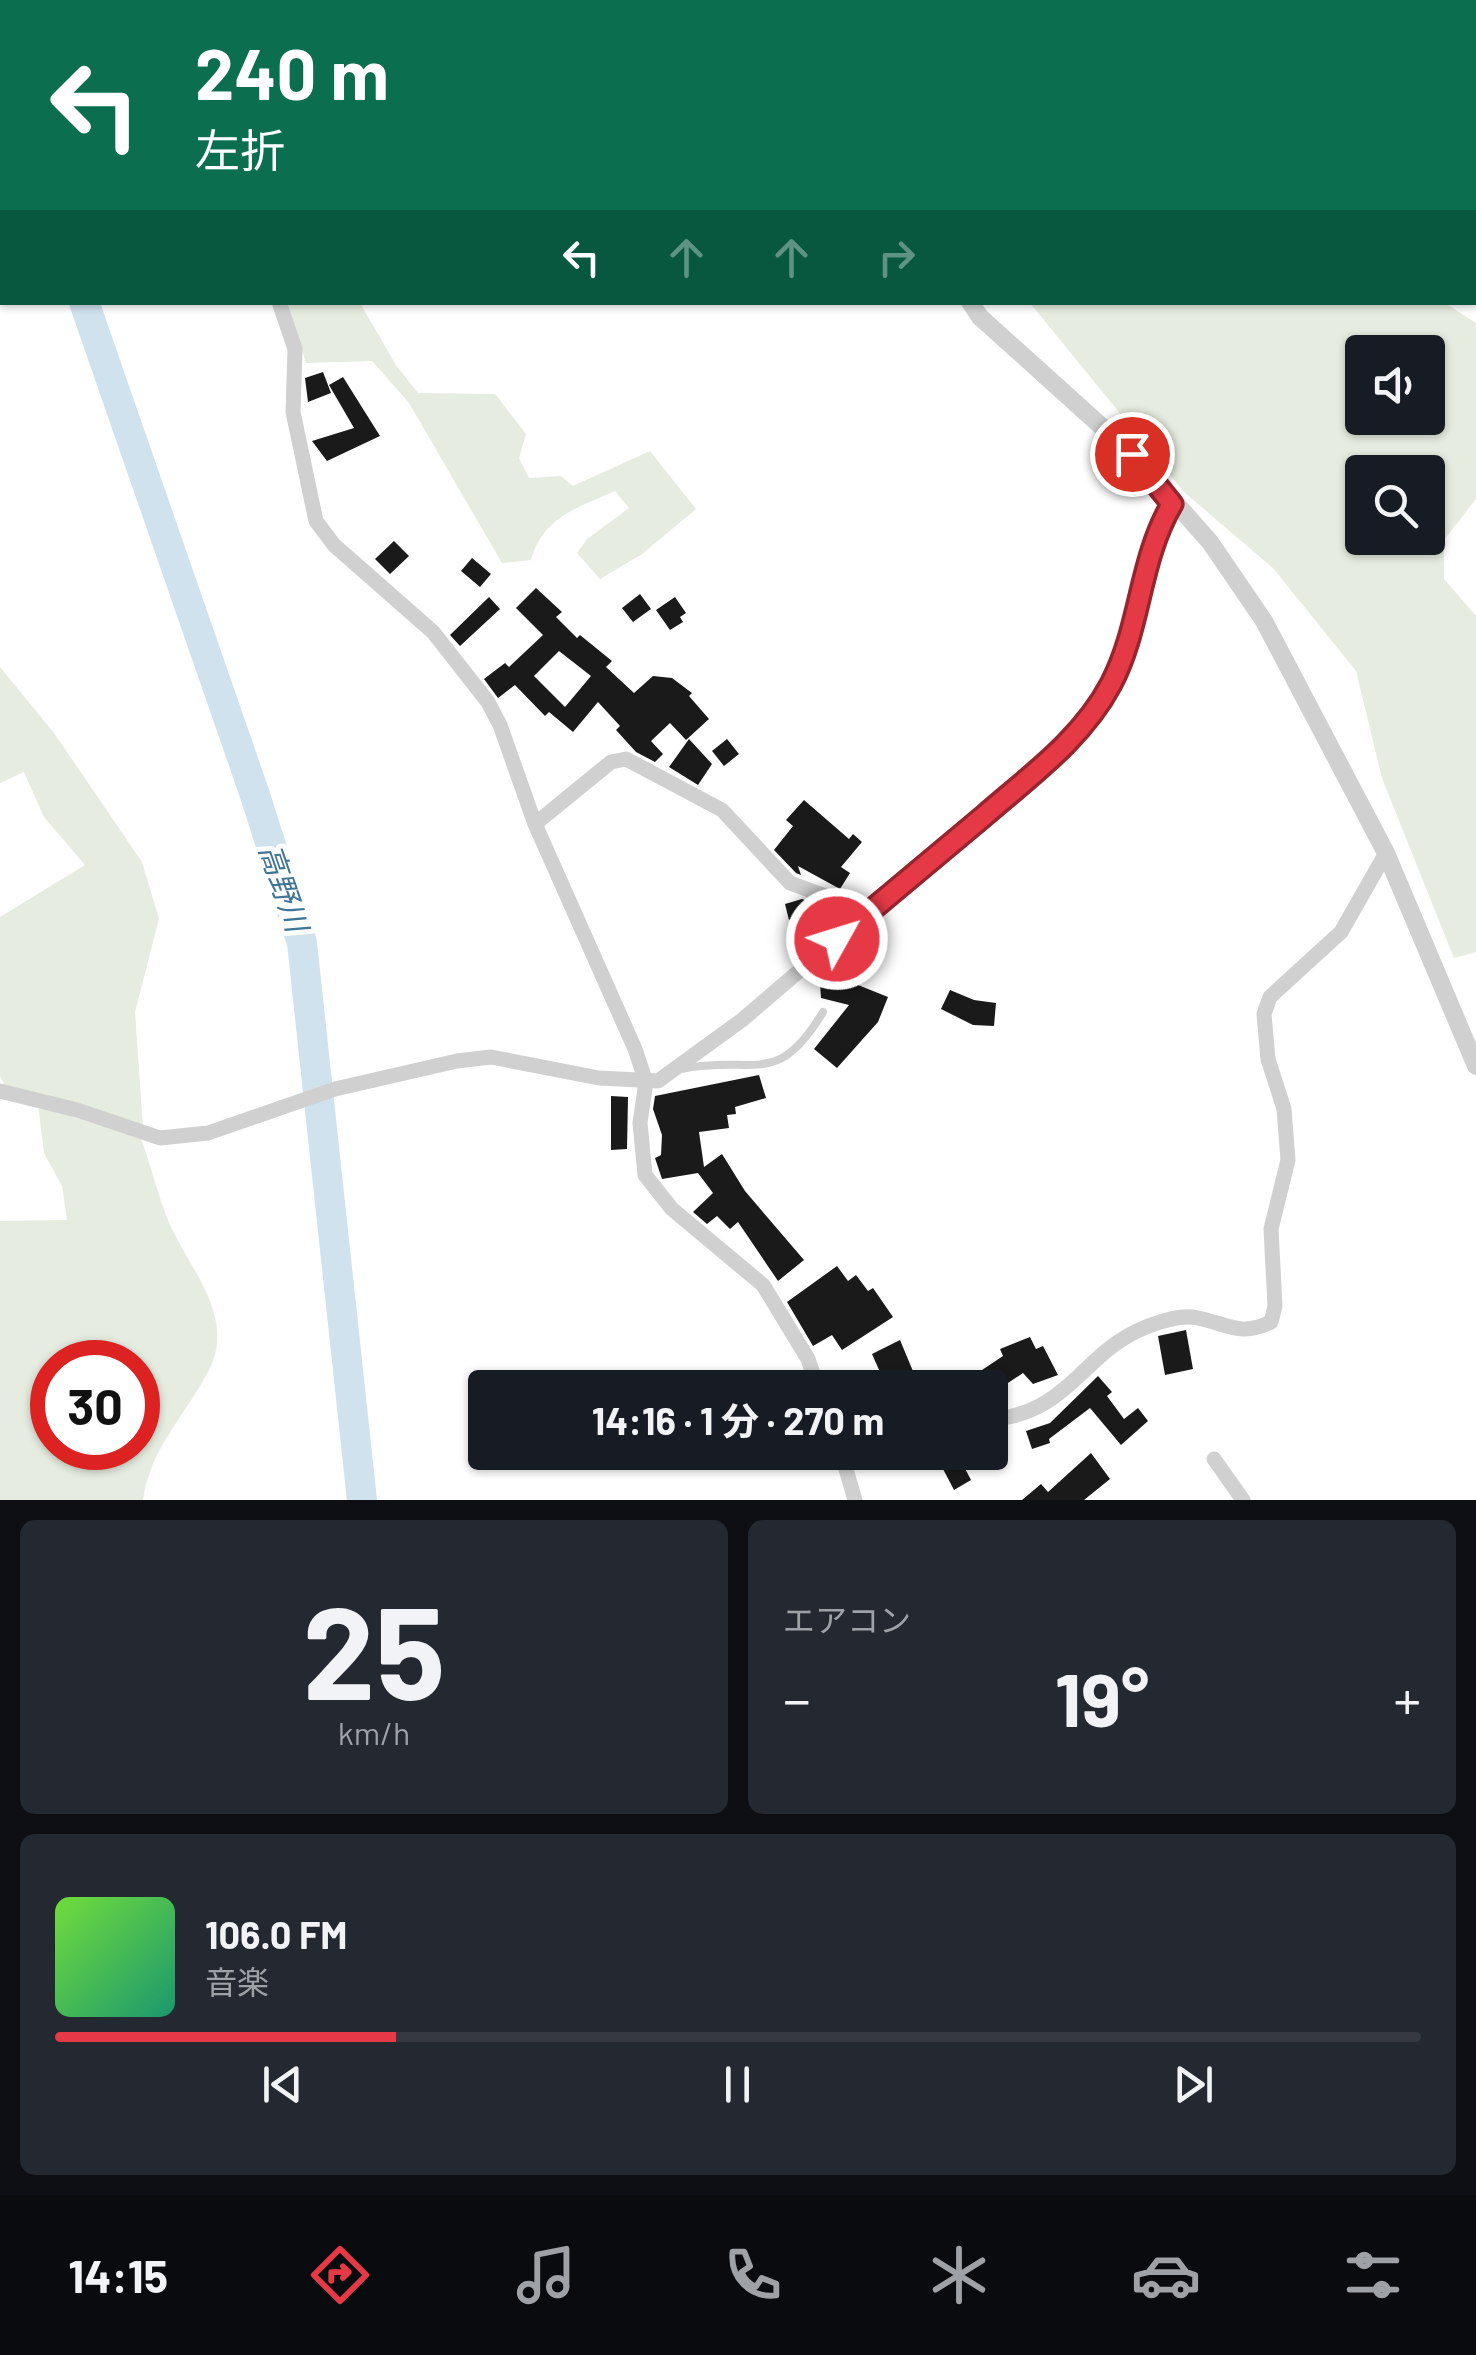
<!DOCTYPE html>
<html lang="ja">
<meta charset="utf-8">
<style>
:root{--surface:#171b24;--page:#242831;--text:#f1f3f6;--muted:#9ea1a6;--line:#363941;--accent:#e63946}
body{margin:0;font-family:Barlow,"Noto Sans JP",sans-serif;background:var(--page);color:var(--text);height:100vh;display:flex;flex-direction:column;font-size:38px;white-space:nowrap}
*{box-sizing:border-box;margin:0}
p{font-size:32px;color:var(--muted)}
.icon{flex:none;width:55px;height:55px;fill:none;stroke:currentColor;stroke-width:2;stroke-linecap:round;stroke-linejoin:round}
.map{position:relative;height:1500px;overflow:hidden}
.panel{display:flex;flex-direction:column;gap:20px;padding:20px;background:#0d0f14;flex:1}
.panel>*{flex:none}
.top-card{position:absolute;left:0px;top:0px;width:1478px;height:305px;box-shadow:0 2px 8px #0004;background:#0b6e4f;color:#fff;overflow:hidden}
.fabs{position:absolute;left:1345px;top:335px;display:grid;gap:20px}
.fabs a{display:grid;place-items:center;width:100px;height:100px;border-radius:10px;background:var(--surface);box-shadow:0 2px 8px #0004;font-size:50px}
.speed{position:absolute;left:30px;top:1340px;display:flex;gap:20px;font-size:50px;font-weight:700;text-align:center}
.speed>*{display:grid;place-content:center;width:130px;height:130px;border-radius:50%;background:var(--surface);box-shadow:0 2px 8px #0004;line-height:1}
.speed .limit{border:15px solid #d22;background:#fff;color:#111}
.pin{position:absolute;display:grid;place-items:center;width:85px;height:85px;color:#fff;margin:-42px;border:5px solid #fff;border-radius:50%;box-shadow:0 2px 10px #0007}
.me{position:absolute;width:110px;margin:-55px;rotate:51deg;stroke-linejoin:round;filter:drop-shadow(0 0 8px #0008)}
.turn{display:flex;align-items:center;gap:35px;height:210px;padding:0 30px;font-size:45px}
.turn .icon{width:130px;height:130px;stroke-width:2.5}
.turn b{display:block;font-size:70px;line-height:85px}
.lanes{display:flex;align-items:center;height:95px;padding:0 30px;background:#0003;justify-content:center;gap:50px;direction:ltr}
.lanes .off{opacity:.35}
.big{font-size:75px;font-weight:700;line-height:1.1}
.panel .widget{flex:1;display:flex;flex-direction:column;justify-content:center;gap:15px;min-width:0;padding:0 35px;border-radius:15px;background:var(--page)}
.panel .dial{align-items:center;gap:0}
.dial b{font-size:130px;line-height:1}
.song{display:flex;align-items:center;gap:30px}
.cover{width:120px;height:120px;border-radius:15px;background:linear-gradient(135deg,hsl(100 70% 55%),hsl(160 70% 35%))}
.played{height:10px;border-radius:5px;background:linear-gradient(90deg,var(--accent) 25%,var(--line) 25%)}
.keys{display:flex;justify-content:space-around;direction:ltr}
.heat{display:flex;justify-content:space-between;align-items:center;font-size:55px;direction:ltr}
.panel .tiles{flex:1;display:grid;gap:20px;grid-template-columns:1fr 1fr}
.widget:last-child{grid-column:span 2}
.trip{position:absolute;left:468px;top:1370px;width:540px;height:100px;border-radius:10px;background:var(--surface);box-shadow:0 2px 8px #0004;font-weight:700;line-height:100px;text-align:center}
.tab-bar{display:flex;height:160px;justify-content:space-around;align-items:center;background:#090b0e;color:var(--muted)}
.tab-bar .icon{width:70px;height:70px}
.tab-bar .on{color:var(--accent)}
.tab-bar b{font-size:45px;color:var(--text)}
.map>svg:first-child{display:block}
</style>
<div class="map">
<svg width="1476" height="1500" viewBox="0 0 1476 1500">
<rect width="100%" height="100%" fill="#fff"/>
<g fill="#e6ecdf" fill-rule="evenodd">
<polygon points="1158,0 1411,0 1414,2 1158,2"/>
<path d="M286,303H360L396,365L418,393L495,394L526,434L519,458L529,478L561,476L573,486L650,451L696,509L642,554L600,579L577,553L587,539L629,508L615,491C577,508 543,517 531,560L502,563L409,403L372,361L306,363Z"/>
<path d="M1445,303L1476,323V499L1444,540V579L1476,616V952L1454,958L1382,778L1356,671L1273,568L1185,493L1030,303ZM1362,352H1428V418H1362ZM1428,472V538H1362V472Z"/>
<polygon points="0,667 54,733 142,862 159,919 135,1012 143,1127 5,1086 0,1076 0,917 85,865 44,817 24,772 0,783"/>
<path d="M38,1105L141,1139C151,1165 157,1193 168,1220C187,1267 237,1315 209,1370C186,1415 150,1448 143,1500H0V1221L67,1220L62,1186L44,1153ZM52,1362H138V1448H52Z"/>
</g>
<g fill="none" stroke-linecap="round" stroke-linejoin="round">
<g stroke="#cfe2ee" stroke-width="30">
<polyline points="0,95 2,97"/>
<polyline points="84,302 255,795 302,943 362,1500"/>
</g>
</g>
<g fill="#1a1a1a" fill-rule="evenodd">
<polygon points="323,372 331,393 308,402 305,378"/>
<polygon points="343,377 380,436 327,461 312,441 354,428 329,385"/>
<polygon points="394,541 409,556 390,574 375,559"/>
<polygon points="472,558 491,574 480,587 461,571"/>
<path d="M536,588L562,612L556,617L577,638L580,635L612,661L606,667L634,693L653,676L672,678L692,693L689,696L709,719L686,740L670,723L651,741L663,754L655,762L636,752L616,730L620,726L598,702L573,732L549,712L545,716L515,685L498,698L484,679L505,663L509,667L543,635L516,608ZM559,651L591,676L565,707L534,676Z"/>
<polygon points="640,594 651,609 633,622 622,608"/>
<polygon points="489,597 500,609 460,646 450,635"/>
<polygon points="675,597 686,613 680,617 683,622 670,630 656,610"/>
<polygon points="689,739 712,764 698,785 669,767"/>
<polygon points="727,739 739,754 724,766 712,751"/>
<polygon points="804,800 849,839 853,834 862,842 841,867 850,873 840,889 798,866 801,875 796,873 774,850 793,826 786,820"/>
<polygon points="802,899 808,901 811,915 789,920 785,904"/>
<polygon points="862,948 866,966 833,975 888,997 878,1022 837,1068 814,1049 849,1005 821,998 819,969 834,956"/>
<polygon points="950,990 974,1000 996,1003 994,1026 973,1025 941,1009"/>
<polygon points="759,1075 766,1098 735,1107 736,1114 727,1115 729,1128 699,1132 704,1167 722,1154 745,1191 804,1260 778,1281 738,1222 730,1229 717,1216 707,1224 693,1212 713,1193 698,1173 662,1179 655,1158 661,1155 662,1135 653,1109 655,1096"/>
<polygon points="611,1096 628,1097 627,1149 611,1150"/>
<polygon points="837,1266 848,1281 856,1275 868,1291 873,1288 893,1317 842,1350 832,1335 813,1346 787,1302"/>
<polygon points="1186,1330 1193,1369 1165,1375 1158,1336"/>
<polygon points="1030,1337 1036,1349 1043,1346 1058,1375 1033,1384 1023,1373 990,1395 990,1388 979,1388 973,1376 1003,1356 1000,1349"/>
<polygon points="900,1340 920,1388 887,1388 872,1354"/>
<polygon points="1098,1376 1112,1392 1107,1396 1124,1419 1138,1408 1148,1421 1121,1445 1090,1408 1049,1439 1050,1443 1032,1449 1026,1431 1050,1423"/>
<polygon points="1091,1453 1110,1479 1084,1500 1022,1500 1041,1484 1048,1492"/>
<polygon points="959,1457 971,1480 954,1490 942,1467"/>
</g>
<g fill="none" stroke-linecap="round" stroke-linejoin="round">
<path stroke="#d0d0d0" stroke-width="8" d="M681,1069C755,1054 776,1090 823,1012"/>
<g stroke="#d0d0d0" stroke-width="15">
<polyline points="96,0 97,2"/>
<polyline points="904,2 905,0"/>
<polyline points="279,302 295,349 293,412 316,521 334,545 433,632 488,702 500,725 535,824 635,1049 646,1082 640,1123 645,1175 672,1209 763,1285 808,1359 818,1388"/>
<polyline points="535,824 611,762 626,759 722,810 790,883 869,912"/>
<path d="M0,1091L77,1110L160,1138L208,1133L335,1089L457,1061L491,1057L599,1078L658,1081L742,1020L1082,728C1104,694 1122,662 1133,623C1145,581 1150,542 1172,504"/>
<path d="M990,1420C1072,1412 1081,1353 1146,1327C1161,1321 1181,1314 1198,1318C1228,1324 1240,1337 1271,1322L1275,1306L1271,1229L1288,1160L1284,1109L1268,1059L1264,1014L1270,997L1341,932L1386,853"/>
<polyline points="841,1452 855,1500"/>
<polyline points="1214,1459 1243,1500"/>
</g>
<g stroke="#d0d0d0" stroke-width="18">
<polyline points="852,0 854,2"/>
<polyline points="970,302 980,317 1132,454 1210,542 1264,621 1386,853 1476,1066"/>
</g>
</g>
<g fill="none" stroke-linecap="round" stroke-linejoin="round">
<g stroke="#96252e" stroke-width="25">
<path id="route" d="M837,939C886,898 935,857 984,816C1030,776 1082,739 1111,684C1141,627 1139,560 1172,504L1132,454"/>
</g>
<use href="#route" stroke="#e63946" stroke-width="18"/>
</g>
<g text-anchor="middle" stroke-width="10" stroke-linejoin="round" paint-order="stroke">
<g font-size="30" font-style="italic" fill="#3f7597" stroke="#fff">
<text transform="translate(283 888) rotate(71)" y="10">高野川</text>
</g>
</g>
</svg>
<div class="fabs">
<a><svg class="icon" aria-label="sound" viewBox="0 0 24 24"><path d="M4 9h4l5-4v14l-5-4H4zM17 9q2 3 0 6"/></svg></a>
<a><svg class="icon" aria-label="search" viewBox="0 0 24 24"><circle cx="10" cy="10" r="6"/><path d="M15 15l6 6"/></svg></a>
</div>
<div class="speed"><div class="limit">30</div></div>
<div class="pin" style="left:1132px;top:454px;background:#d93025"><svg class="icon" aria-label="arrive" viewBox="0 0 24 24"><path d="M6 21V4h12l-3 4 3 4H6"/></svg></div>
<svg class="me" style="left:837px;top:939px" viewBox="-20 -20 40 40"><circle r="17" fill="#e63946" stroke="#fff" stroke-width="3"/><path d="M0-11L8 9 0 5-8 9z" fill="#fff"/></svg>
<div class="trip">14:16 · 1 分 · 270 m</div>
<div class="top-card">
<div class="turn"><svg class="icon" aria-label="left" viewBox="0 0 24 24"><path d="M17 20v-9H6M10 6l-5 5 5 5"/></svg><div><b>240 m</b>左折</div></div>
<div class="lanes"><svg class="icon" aria-label="left" viewBox="0 0 24 24"><path d="M17 20v-9H6M10 6l-5 5 5 5"/></svg><svg class="icon off" aria-label="ahead" viewBox="0 0 24 24"><path d="M12 20V5M6 11l6-6 6 6"/></svg><svg class="icon off" aria-label="ahead" viewBox="0 0 24 24"><path d="M12 20V5M6 11l6-6 6 6"/></svg><svg class="icon off" aria-label="right" viewBox="0 0 24 24"><path d="M7 20v-9h11M14 6l5 5-5 5"/></svg></div>
</div>
</div>
<section class="panel">
<div class="tiles">
<div class="widget dial"><b>25</b><p>km/h</p></div>
<div class="widget"><p>エアコン</p>
<div class="heat"><a>−</a><b class="big">19°</b><a>+</a></div>
</div>
<div class="widget">
<div class="song"><i class="cover"></i><div><b>106.0 FM</b><p>音楽</p></div></div>
<div class="played"></div>
<div class="keys"><svg class="icon" aria-label="previous" viewBox="0 0 24 24"><path d="M18 5L8 12l10 7zM5 5v14"/></svg><svg class="icon" aria-label="pause" viewBox="0 0 24 24"><path d="M8 5v14M16 5v14"/></svg><svg class="icon" aria-label="next" viewBox="0 0 24 24"><path d="M6 5l10 7-10 7zM19 5v14"/></svg></div>
</div>
</div>
</section>
<nav class="tab-bar">
<b>14:15</b>
<svg class="icon on" aria-label="directions" viewBox="0 0 24 24"><path d="M12 3l9 9-9 9-9-9zM9 14v-3h6M13 9l2 2-2 2"/></svg>
<svg class="icon" aria-label="music" viewBox="0 0 24 24"><path d="M9 18V5l10-2v13"/><circle cx="6" cy="18" r="3"/><circle cx="16" cy="16" r="3"/></svg>
<svg class="icon" aria-label="phone" viewBox="0 0 24 24"><path d="M5 4h4l2 5-3 2q2 4 5 5l2-3 5 2v4C11 20 4 13 5 4z"/></svg>
<svg class="icon" aria-label="climate" viewBox="0 0 24 24"><path d="M12 3v18M4 7l16 10M4 17L20 7"/></svg>
<svg class="icon" aria-label="car" viewBox="0 0 24 24"><path d="M5 17H2v-5l4-1 3-4h7l3 4 3 1v5h-3M9 17h6M6 11h13"/><circle cx="7" cy="17" r="2"/><circle cx="17" cy="17" r="2"/></svg>
<svg class="icon" aria-label="filters" viewBox="0 0 24 24"><path d="M4 7h16M4 17h16"/><circle cx="9" cy="7" r="2"/><circle cx="15" cy="17" r="2"/></svg>
</nav>
